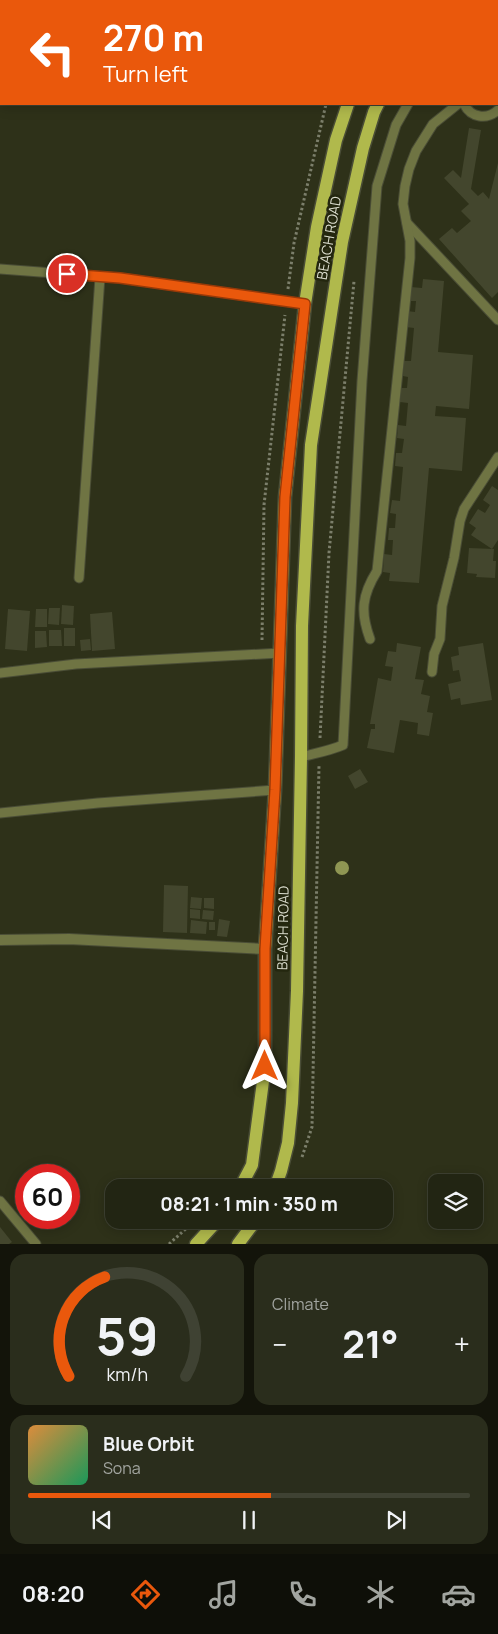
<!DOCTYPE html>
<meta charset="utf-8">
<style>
:root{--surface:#222513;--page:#2a2d1c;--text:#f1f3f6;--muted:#a2a5a0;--line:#3f4233;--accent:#ea580c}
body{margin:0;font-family:Manrope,sans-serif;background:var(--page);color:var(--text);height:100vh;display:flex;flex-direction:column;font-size:19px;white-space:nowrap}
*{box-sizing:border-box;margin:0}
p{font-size:16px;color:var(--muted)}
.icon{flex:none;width:28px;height:28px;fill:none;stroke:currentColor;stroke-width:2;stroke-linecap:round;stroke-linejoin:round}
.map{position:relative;height:1244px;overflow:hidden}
.panel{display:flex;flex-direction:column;gap:10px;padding:10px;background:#13140a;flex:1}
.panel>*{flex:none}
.hud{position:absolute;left:0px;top:0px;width:499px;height:105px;box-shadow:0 2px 12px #0003,0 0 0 1px var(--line);background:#ea580c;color:#fff;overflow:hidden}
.controls{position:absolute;left:428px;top:1174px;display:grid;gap:10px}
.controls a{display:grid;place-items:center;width:55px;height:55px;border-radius:10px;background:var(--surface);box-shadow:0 2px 12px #0003,0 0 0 1px var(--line);font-size:25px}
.speed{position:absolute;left:15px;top:1164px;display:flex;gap:10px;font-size:25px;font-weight:700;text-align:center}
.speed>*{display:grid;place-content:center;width:65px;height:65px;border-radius:50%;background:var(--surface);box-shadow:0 2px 12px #0003,0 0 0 1px var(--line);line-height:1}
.speed .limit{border:8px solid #d22;background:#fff;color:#111}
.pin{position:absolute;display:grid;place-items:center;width:42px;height:42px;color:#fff;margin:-21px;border:2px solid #fff;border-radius:50%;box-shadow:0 1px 5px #0007}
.me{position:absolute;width:55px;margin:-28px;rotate:0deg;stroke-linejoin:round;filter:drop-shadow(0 0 4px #0008)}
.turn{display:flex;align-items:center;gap:18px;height:105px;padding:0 20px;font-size:22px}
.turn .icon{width:65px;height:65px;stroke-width:2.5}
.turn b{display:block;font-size:35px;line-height:42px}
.big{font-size:38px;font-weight:700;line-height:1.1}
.panel .tile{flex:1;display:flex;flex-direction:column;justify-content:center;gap:8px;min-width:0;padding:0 18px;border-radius:15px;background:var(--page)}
.panel .dial{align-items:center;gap:0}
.dial svg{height:130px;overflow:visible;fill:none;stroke:var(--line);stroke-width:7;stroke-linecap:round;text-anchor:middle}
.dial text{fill:var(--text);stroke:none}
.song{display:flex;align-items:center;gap:15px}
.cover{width:60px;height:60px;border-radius:8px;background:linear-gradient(135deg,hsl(30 70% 55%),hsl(150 70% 35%))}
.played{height:5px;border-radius:2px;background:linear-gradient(90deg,var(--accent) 55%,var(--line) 55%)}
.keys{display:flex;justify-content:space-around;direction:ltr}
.heat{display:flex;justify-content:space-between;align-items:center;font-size:28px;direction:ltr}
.panel .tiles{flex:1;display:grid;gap:10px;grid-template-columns:1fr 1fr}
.tile:last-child{grid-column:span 2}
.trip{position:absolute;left:105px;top:1179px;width:288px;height:50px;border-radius:15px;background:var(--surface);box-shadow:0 2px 12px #0003,0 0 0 1px var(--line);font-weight:700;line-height:50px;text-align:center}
.dock{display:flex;height:80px;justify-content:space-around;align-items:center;background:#0e0f08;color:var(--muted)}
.dock .icon{width:35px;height:35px}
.dock .current{color:var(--accent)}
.dock b{font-size:22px;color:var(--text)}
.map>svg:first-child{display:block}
</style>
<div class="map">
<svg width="498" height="1244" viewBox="0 0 498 1244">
<rect width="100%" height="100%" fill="#2e3119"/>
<polygon fill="#393c10" points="0,0 236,0 1,1 0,79"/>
<g fill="#43462d">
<polygon points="469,128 481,130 471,189 478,196 483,192 489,199 498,163 498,292 492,298 439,239 452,228 457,233 471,221 461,211 469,204 444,178 453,170 461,178"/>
<polygon points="423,279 444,281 438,352 473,355 469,409 436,406 435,416 466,418 462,471 429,468 419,583 389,581 390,573 383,572 384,554 392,555 393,540 388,540 389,528 395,528 396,514 390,513 392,500 400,501 403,467 395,466 396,453 402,453 404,439 397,438 398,425 406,426 408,403 400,402 401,388 407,388 408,377 403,376 404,361 411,361 414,328 406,327 407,311 415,312 416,301 410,301 411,287 422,288"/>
<polygon points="492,486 498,490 498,540 492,549 471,535 476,528 469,523 478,509 485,513 490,505 483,500"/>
<polygon points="469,548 494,549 493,561 496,561 495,578 476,577 477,574 467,573"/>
<polygon points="62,605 74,606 73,625 61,624"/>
<polygon points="49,608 60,608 59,625 48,624"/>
<polygon points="8,609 30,611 27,651 5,649"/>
<polygon points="36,609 47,609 47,627 35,627"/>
<polygon points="112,612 115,649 92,651 90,614"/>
<rect x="64" y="628" width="11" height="18"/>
<polygon points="49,630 61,630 62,646 49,646"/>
<polygon points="35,631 46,631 47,647 35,648"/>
<polygon points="90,639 91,650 81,651 80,640"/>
<polygon points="397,643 421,647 415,679 424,680 421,694 430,696 427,712 433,713 429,736 417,734 418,723 400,720 394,753 367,748 371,729 375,729 375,724 370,724 378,678 391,681 393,667 385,666 388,651 396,652"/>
<polygon points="483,643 492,700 461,705 460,698 451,700 448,684 461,681 459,670 453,671 451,657 459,655 458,647"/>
<polygon points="360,769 368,782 355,789 348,776"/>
<polygon points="164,885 188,886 187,933 163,932"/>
<polygon points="191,897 202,898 201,909 190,908"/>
<polygon points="204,898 214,898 214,909 204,908"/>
<polygon points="190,909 200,910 200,919 190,918"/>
<polygon points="203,910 214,911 213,920 202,919"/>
<polygon points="219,919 230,921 227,937 217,936"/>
<polygon points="191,920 207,922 206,934 190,933"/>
<rect x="209" y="922" width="6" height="8"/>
<polygon points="0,1227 12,1242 9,1244 0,1244"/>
</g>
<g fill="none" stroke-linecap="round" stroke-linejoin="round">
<g stroke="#4a4d36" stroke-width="11">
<g id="service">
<polyline points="492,1 493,0"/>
<polyline points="498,83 498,84"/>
<path d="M464,104C471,118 487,120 498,110"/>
<polyline points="407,223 498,320"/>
<polyline points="0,269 120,278 305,304"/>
<polyline points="79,578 100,277"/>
<path d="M370,639C360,612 362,595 377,571L410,258V241L403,204L405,186L409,169L416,151L433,124L458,104"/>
<polyline points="432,672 434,654 440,639 442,606 454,558 460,521 464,509 498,457"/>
<polyline points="0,673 76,664 280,653"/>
<path d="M301,757C316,753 329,751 343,745L362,381L377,186L396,125L408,104"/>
<polyline points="0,813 98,803 275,790"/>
<polyline points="0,1201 36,1244"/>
</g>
</g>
<g stroke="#4a4d36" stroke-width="12">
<polyline id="minor" points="0,940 69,939 265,949"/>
</g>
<g stroke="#4a4d36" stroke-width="15">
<g id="primary">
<polyline points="409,1 410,0"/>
<polyline points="448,1 449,0"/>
<polyline points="240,1188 252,1165 265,1066 265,949 275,790 285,497 305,304 317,227 336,140 348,104"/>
<polyline points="275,1188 281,1171 288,1143 292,1103 297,991 301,757 302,626 311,445 342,242 363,148 374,112 378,104"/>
<polyline points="196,1244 218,1220"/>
<polyline points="238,1244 256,1220"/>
</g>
</g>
<g stroke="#7c7f6b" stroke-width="3" stroke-dasharray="2.5 2.5" stroke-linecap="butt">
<polyline points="381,1 382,0"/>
<polyline points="474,1 475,0"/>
<polyline points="288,289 294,243 326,104"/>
<polyline points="262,640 264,505 285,315"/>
<polyline points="320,738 329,553 354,281"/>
<polyline points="302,1157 312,1127 319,765"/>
<polyline points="169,1244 189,1226"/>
</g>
<use href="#service" stroke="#6f7443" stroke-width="9"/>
<use href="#minor" stroke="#6f7443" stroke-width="10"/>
<use href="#primary" stroke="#b0b94c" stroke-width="12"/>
</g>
<circle fill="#8f9653" cx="342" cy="868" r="7"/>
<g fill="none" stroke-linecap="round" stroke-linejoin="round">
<g stroke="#983908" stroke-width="12">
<polyline id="route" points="67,274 120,278 305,304 285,497 275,790 265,949 265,1066"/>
</g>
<use href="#route" stroke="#ea580c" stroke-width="9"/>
</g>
<g text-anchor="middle" stroke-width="5" stroke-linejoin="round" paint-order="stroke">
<g font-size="14" fill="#dbddce" stroke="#24270f">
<text transform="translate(329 238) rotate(-80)" y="5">BEACH ROAD</text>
<text transform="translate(283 928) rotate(-89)" y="5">BEACH ROAD</text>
</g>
</g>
</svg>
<div class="controls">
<a><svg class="icon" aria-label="layers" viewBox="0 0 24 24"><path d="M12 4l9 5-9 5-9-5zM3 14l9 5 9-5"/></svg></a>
</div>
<div class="speed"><div class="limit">60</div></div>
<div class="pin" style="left:67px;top:274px;background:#d93025"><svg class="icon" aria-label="arrive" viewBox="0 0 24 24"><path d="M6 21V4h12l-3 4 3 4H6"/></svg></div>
<svg class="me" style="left:265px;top:1066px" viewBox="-20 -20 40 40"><path d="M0-17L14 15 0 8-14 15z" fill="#ea580c" stroke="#fff" stroke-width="4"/></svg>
<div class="trip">08:21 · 1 min · 350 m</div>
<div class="hud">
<div class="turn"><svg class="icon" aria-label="left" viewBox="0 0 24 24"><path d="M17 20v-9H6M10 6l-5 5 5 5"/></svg><div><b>270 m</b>Turn left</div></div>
</div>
</div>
<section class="panel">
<div class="tiles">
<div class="tile dial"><svg viewBox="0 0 100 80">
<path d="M14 69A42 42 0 1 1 86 69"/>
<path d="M14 69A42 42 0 0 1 36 8" stroke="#ea580c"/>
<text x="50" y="56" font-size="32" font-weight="700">59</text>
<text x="50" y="72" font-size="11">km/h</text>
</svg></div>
<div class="tile"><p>Climate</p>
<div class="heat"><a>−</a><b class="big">21°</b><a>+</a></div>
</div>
<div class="tile">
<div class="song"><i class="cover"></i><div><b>Blue Orbit</b><p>Sona</p></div></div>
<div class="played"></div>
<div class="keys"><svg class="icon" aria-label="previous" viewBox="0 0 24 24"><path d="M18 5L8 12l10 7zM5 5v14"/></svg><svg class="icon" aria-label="pause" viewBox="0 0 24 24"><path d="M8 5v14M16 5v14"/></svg><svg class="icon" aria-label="next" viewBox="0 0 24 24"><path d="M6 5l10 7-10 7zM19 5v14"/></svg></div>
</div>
</div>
</section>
<nav class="dock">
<b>08:20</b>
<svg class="icon current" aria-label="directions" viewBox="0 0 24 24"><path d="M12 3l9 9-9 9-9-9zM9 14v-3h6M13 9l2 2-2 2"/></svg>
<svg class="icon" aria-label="music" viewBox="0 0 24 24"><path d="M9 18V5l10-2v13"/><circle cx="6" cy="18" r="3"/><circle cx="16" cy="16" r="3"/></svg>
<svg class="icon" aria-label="phone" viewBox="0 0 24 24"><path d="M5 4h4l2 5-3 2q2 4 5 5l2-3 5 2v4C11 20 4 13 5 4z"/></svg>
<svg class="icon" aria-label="climate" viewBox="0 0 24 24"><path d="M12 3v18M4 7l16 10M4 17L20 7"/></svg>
<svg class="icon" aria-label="car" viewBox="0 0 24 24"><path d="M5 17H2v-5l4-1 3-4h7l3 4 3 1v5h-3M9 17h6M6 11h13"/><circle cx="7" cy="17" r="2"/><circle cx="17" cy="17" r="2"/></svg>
</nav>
